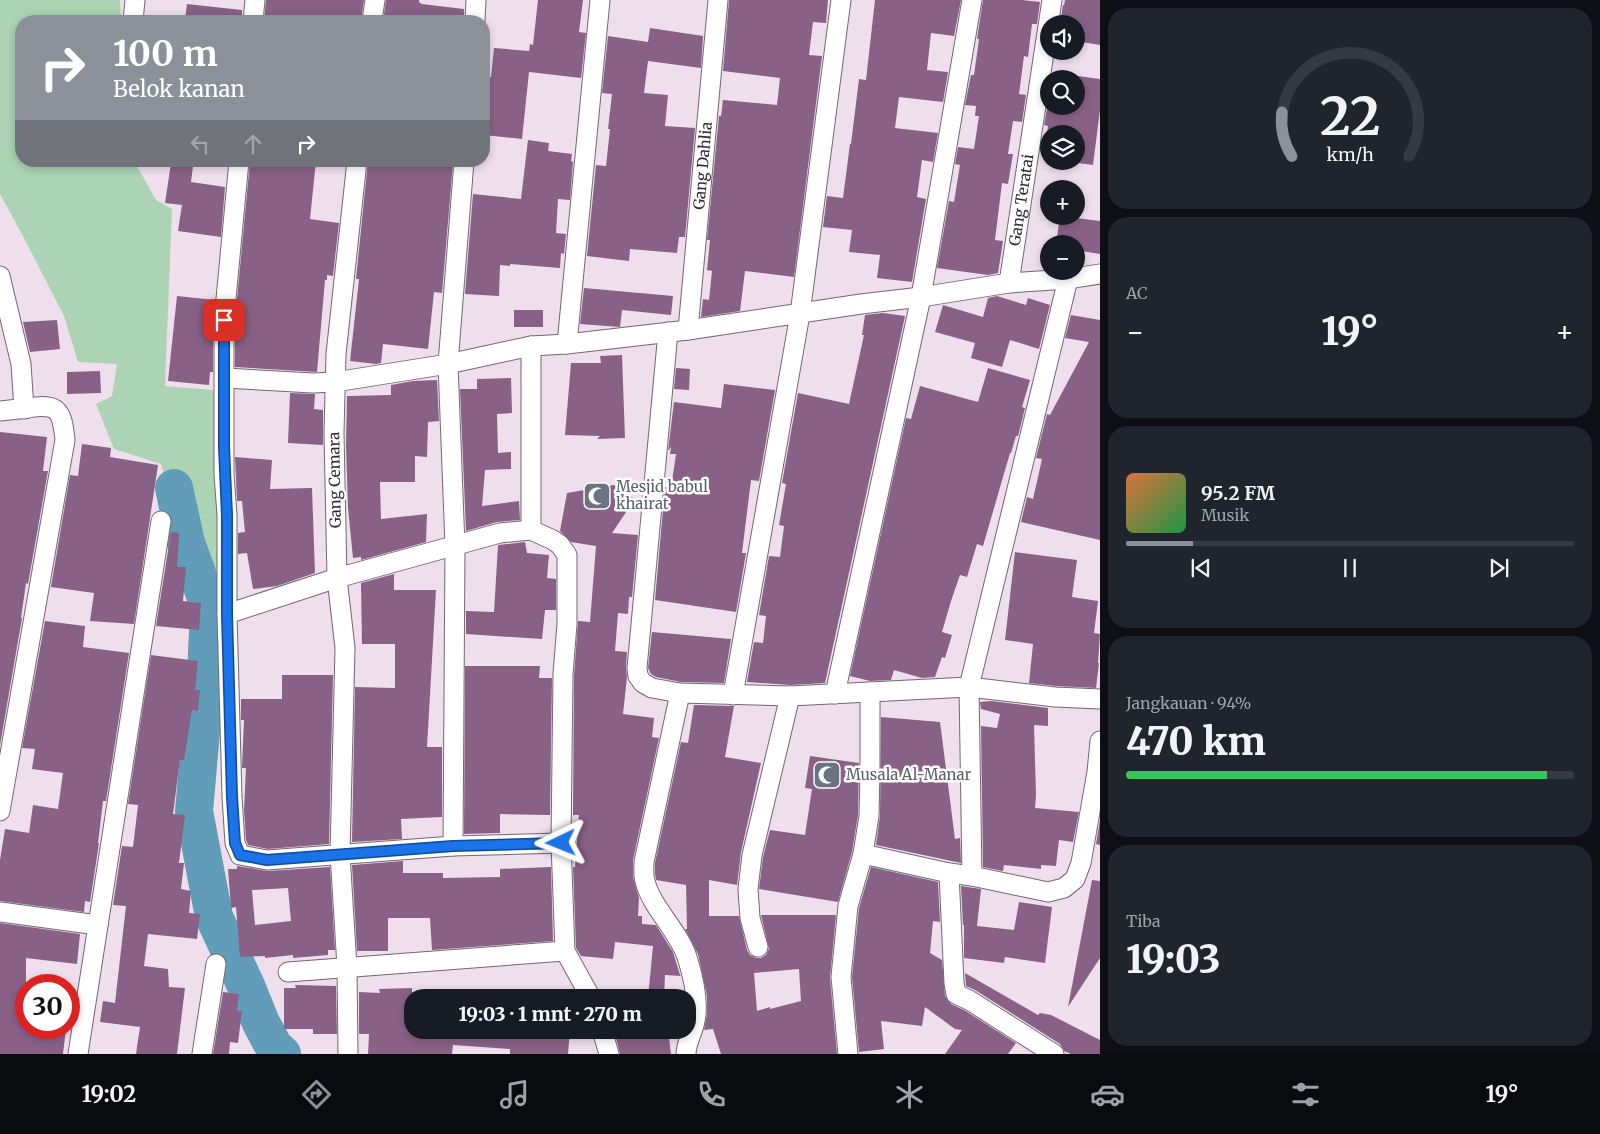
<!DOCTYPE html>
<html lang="id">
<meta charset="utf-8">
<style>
:root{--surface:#171b24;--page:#20242c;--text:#f1f3f6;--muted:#9ea1a6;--line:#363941;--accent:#8c9099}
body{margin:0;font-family:Merriweather,serif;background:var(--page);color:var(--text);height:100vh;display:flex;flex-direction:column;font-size:19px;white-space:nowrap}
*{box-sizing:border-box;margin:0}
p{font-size:16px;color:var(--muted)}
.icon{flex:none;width:28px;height:28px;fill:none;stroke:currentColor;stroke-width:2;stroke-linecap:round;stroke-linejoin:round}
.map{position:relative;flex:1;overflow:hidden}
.panel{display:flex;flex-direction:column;gap:8px;padding:8px;background:#0d0f14;width:500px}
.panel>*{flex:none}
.guide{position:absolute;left:15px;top:15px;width:475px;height:152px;border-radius:20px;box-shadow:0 2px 8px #0003;background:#8c9099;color:#fff;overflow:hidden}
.fabs{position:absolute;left:1040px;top:15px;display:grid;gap:10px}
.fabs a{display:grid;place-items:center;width:45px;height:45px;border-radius:50%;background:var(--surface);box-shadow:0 2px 8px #0003;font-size:25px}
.speed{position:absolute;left:15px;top:974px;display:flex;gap:10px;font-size:25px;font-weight:700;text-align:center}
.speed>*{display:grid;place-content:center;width:65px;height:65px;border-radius:50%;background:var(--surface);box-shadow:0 2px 8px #0003;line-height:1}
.speed .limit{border:8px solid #d22;background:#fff;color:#111}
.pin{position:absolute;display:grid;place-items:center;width:42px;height:42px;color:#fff;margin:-21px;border-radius:10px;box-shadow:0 2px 8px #0006}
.me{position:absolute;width:55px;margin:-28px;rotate:268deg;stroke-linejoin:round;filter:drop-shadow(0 0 4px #0008)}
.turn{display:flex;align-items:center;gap:18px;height:105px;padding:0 15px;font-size:22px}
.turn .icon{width:65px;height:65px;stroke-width:2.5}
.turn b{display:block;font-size:35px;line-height:42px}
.lanes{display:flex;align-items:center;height:48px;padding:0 15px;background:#0003;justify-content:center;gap:25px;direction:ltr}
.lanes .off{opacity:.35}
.big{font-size:38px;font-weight:800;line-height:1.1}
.panel .widget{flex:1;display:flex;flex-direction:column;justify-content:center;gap:8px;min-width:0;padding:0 18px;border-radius:20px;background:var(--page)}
.panel .dial{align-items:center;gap:0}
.dial svg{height:130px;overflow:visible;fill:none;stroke:var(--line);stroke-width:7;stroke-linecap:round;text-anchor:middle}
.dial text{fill:var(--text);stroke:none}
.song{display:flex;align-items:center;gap:15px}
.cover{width:60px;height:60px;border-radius:8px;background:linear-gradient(135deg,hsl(20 70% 55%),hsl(140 70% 35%))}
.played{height:5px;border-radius:2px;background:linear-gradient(90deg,var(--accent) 15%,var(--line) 15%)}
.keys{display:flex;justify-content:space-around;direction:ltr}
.heat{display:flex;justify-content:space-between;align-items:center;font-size:28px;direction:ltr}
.charge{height:8px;border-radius:4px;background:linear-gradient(90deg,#34c759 94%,var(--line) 0)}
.trip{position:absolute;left:404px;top:989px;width:292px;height:50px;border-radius:20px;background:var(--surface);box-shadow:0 2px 8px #0003;font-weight:800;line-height:50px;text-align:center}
.tab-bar{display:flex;height:80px;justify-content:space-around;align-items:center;background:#090b0e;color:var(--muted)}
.tab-bar .icon{width:35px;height:35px}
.tab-bar .current{color:var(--accent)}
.tab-bar b{font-size:22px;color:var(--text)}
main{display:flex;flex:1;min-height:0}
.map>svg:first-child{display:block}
</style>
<main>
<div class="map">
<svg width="1100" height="1054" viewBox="0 0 1100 1054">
<rect width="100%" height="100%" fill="#efdfed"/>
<polygon fill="#abd3b4" points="0,0 120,0 121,21 21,21 21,161 134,161 156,200 172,209 165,386 213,390 219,409 222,574 183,536 161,464 114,449 96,404 112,396 117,364 78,362 64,316 24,238 0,194"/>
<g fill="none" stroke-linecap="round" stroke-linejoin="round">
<polyline stroke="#619db8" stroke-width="38" points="174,488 186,543 205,595 209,610 206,675 194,811 214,917 247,988 261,1023 274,1047 282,1054"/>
</g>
<g fill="#896187" fill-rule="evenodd">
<polygon points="266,0 364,0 361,21 264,21"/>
<polygon points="386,0 419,0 419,2 422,4 464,9 464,21 383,21"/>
<polygon points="538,0 583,0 579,32 586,33 581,78 529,72 522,139 484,135 484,77 491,77 494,48 529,51 530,44 533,45"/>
<polygon points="729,0 828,0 826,23 813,22 809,55 822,56 794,277 745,271 740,311 701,317 703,299 709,300 712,271 707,270 710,240 707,240 719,116 721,116 723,100 777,105 780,78 723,71"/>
<polygon points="875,0 961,0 954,36 931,33 927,70 948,72 943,102 899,97 895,128 938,133 933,162 922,160 917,197 926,199 912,282 877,278 880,255 849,252 852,230 823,227 827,196 843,198 850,144 851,144 859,79 866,80"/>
<polygon points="983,0 1022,0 1040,2 1037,24 1032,24 1028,57 1024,56 1019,94 1026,95 1022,122 1013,121 1008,154 1013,154 1008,184 1002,183 995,240 1003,241 998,273 988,275 937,268 949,201 954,202 960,165 955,164 958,147 974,149 979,116 975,116 976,106 965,105 971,75 974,75 979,39 977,39"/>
<polygon points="1065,0 1100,0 1100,45 1076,41 1076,24 1060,24 1063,5 1064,5"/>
<polygon points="187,4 242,10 242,21 185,20"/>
<polygon points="650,28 703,36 701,68 648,61 644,93 668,95 665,126 695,128 685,237 679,237 677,253 630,249 629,261 587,256 596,165 606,166 610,129 608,129 612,94 602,93 608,36 648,42"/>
<polygon points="1056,73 1100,79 1100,110 1093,165 1064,161 1076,161 1076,134 1049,134 1049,159 1044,159 1048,126 1044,125 1049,98 1049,106 1076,106 1076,79 1055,79"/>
<polygon points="528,140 549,143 548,151 572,154 571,161 573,162 570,200 558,199 556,233 566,234 564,254 561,253 560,268 510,264 510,266 500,265 499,296 465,294 473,194 521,199"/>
<polygon points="250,161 316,161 310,219 339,223 333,276 327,275 327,280 325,280 317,372 235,367 235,321"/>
<polygon points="368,161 435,161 453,163 442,293 434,292 428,349 383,344 381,363 376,364 350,361 359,279 356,279"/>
<polygon points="171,163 193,166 191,182 225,187 221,237 178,231 182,205 165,203"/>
<polygon points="1060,216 1100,221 1100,254 1076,250 1076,244 1056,244"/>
<polygon points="584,288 673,296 671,315 622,310 620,327 580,324"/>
<polygon points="177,296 215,300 213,320 213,372 210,372 209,385 168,381"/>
<polygon points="997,296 1026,305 1028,298 1050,305 1039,349 1010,340 1002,367 971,358 975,343 935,332 943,305 983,317 988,298"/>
<rect x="514" y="310" width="29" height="17"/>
<polygon points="883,313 905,316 825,683 790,685 747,682 754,642 763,643 766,616 759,615 769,556 780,557 784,526 779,525 786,484 782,483 798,393 849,404 864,335 862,335 865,315"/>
<polygon points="1071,315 1100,320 1100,540 1021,522 1027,497 1033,499 1042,459 1036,458 1047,414 1050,415 1089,342 1065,338"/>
<polygon points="57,320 60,349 30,352 23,322"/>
<polygon points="622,355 625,438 597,439 600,436 565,435 571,363 601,363 600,356"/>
<polygon points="676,368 690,369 689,390 674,389"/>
<polygon points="988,368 1030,380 1022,407 1025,408 1018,436 1016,436 1011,453 1010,453 983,546 977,544 967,577 960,575 951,601 942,632 952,635 945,658 942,657 935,677 922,678 894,670 891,680 870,681 850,676 906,418 911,419 920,386 978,402"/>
<polygon points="100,371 101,393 67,394 67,372"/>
<polygon points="511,378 512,413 497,414 498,453 511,452 511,469 485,470 482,506 519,501 520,520 497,522 466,531 460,389 477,389 477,379"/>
<polygon points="437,380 439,421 428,422 427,457 415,456 415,482 380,482 381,519 427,514 426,542 361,560 361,557 353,558 348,508 346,446 347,396 391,395 391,385 413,381"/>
<polygon points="724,384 775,390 759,481 751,480 742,553 746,553 736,612 655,600 665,487 671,488 676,454 670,454 671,447 668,451 674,402 721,408"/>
<polygon points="290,393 315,394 314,409 323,410 323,445 288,443"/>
<polygon points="0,432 47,437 43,471 48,471 28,584 26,583 21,618 22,618 0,745"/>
<polygon points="82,444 111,448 110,457 158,465 134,624 90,621 94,593 51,587 70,475 78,476"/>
<polygon points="235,457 272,460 270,489 312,488 315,573 277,586 253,589 247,553 238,554 238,533 245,532 242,501 237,501"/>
<polygon points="614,485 635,499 612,533 638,535 632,597 629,597 628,614 618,613 615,651 627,652 626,667 627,677 623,714 654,718 652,737 659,738 633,860 633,877 639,898 638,916 642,916 642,924 656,925 673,952 680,975 681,976 665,975 664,998 648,998 653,946 615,942 613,959 581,956 576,948 573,867 575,867 579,815 573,815 574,675 578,621 590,622 596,546 571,542 560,531 567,493"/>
<polygon points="171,532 179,533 177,567 186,567 183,601 201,603 199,630 156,626"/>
<polygon points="525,542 527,553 549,555 547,578 556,579 556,610 545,610 542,639 466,634 466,611 494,612 498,545"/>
<polygon points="1015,552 1077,560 1072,597 1098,601 1094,633 1100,634 1098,663 1099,663 1096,688 1056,686 1029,683 1033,644 1005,640"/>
<polygon points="394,574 394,590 436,590 427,747 442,747 442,817 401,819 402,839 352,842 355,687 395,688 395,644 362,644 361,583"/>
<polygon points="45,621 85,626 83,647 129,653 106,801 103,801 98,843 99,843 90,902 85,901 84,912 0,901 0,860 5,829 29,833 33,805 58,809 63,773 32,769 35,749 22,748"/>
<polygon points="652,632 731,639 724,683 681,682 656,677 651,674 648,668"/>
<polygon points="151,655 198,661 195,690 200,690 198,711 192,710 184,760 180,760 173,814 185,815 179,863 184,863 181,889 191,891 189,913 200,914 197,939 148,934 144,966 168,969 169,987 185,988 177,1054 136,1054 140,1027 100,1022 103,1001 115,1003 126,906 113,905 122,846 133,847 138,805 128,804"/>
<polygon points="465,666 540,666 539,678 552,678 550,815 500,814 500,833 464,834"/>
<polygon points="282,675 333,675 329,844 268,849 248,845 246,840 244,810 246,768 242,768 244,720 241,720 241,699 282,699"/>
<polygon points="991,701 1048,708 1048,726 1034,725 1036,795 1035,808 1079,812 1073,842 1059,840 1056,866 1041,865 1041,869 1004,865 1003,871 983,867 981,726 997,728 1000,714 981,709 980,702"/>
<path d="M694,705L734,706L725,757L761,763L741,852L737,885L709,880V916H739L747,950L750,955L756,958H761L766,955L769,949L761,915H836L830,978L837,1054H721L713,1029L704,1030L707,1014V996L698,954L685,929H687L686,885L656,880L655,873V863L681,742L688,743ZM799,969L801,1001L770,1009V1007L757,1011L754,973Z"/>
<polygon points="881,717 940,722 955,839 960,838 961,863 876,845 880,816"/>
<polygon points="810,756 859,763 858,815 852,852 838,902 759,889 763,857 770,830 805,835 812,789 805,788"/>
<polygon points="1100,820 1100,845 1096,844"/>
<polygon points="403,861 403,873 443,873 443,878 500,877 500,869 551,867 553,941 432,950 430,918 388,918 388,951 357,951 352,865"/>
<path d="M237,866L268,871L330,867L335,950H328V955L293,958V955L265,958V956L240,957L236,907L231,908L228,869H237ZM288,888L291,921L255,925L252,890Z"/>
<polygon points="871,867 938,882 940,922 933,921 930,953 942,960 945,996 951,1004 964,1010 1016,1043 1008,1054 945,1054 962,1030 955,1029 925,1007 922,1026 881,1021 884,1049 859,1052 852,977 859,908"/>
<polygon points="1092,880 1100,881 1100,958 1068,1007"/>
<polygon points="961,886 981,889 977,926 1014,930 1019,902 1052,907 1045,963 1005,957 1004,963 964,958 964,925 963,925"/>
<polygon points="0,923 80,934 77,964 26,958 26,1028 66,1028 63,1054 0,1054"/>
<polygon points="965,973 1038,1015 1040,1013 1051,1015 1100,1040 1100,1054 1071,1054 1064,1051 1060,1044 975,990 966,986"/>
<polygon points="295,985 336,986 337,1034 313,1034 313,1029 284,1029 284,988 296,988"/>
<polygon points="412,988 412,1030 570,1030 568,1054 510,1054 510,1049 453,1045 452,1054 368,1054 369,1034 359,1034 359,992 380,993 379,989"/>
<polygon points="223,992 239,994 237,1011 242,1011 238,1043 230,1042 229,1054 213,1054"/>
<polygon points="614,1030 668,1030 671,1054 620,1054"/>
</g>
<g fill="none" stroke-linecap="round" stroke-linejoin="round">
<g stroke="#746673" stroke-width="21">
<g id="street">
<polyline points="133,21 135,0"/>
<polyline points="253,21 255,0"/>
<polyline points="372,21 375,0"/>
<polyline points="475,21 476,0"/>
<polyline points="239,161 224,320 224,474 227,515 227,614 337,578 500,533 531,530 553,540 560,545 567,555 567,624 563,674 561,843 565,951 591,998"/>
<polyline points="0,276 21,364 24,409"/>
<path id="s1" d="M1009,283L1052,0"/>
<path id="s2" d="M688,330L718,0"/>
<polyline points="668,332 637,668 638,676 643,683 652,688 680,693 790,696 969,687 1055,697 1100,699"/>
<polyline points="567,344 600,0"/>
<polyline points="531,346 531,530"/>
<polyline points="225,378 313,383 335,382 448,364 531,346 567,344 688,330 861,304 921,297 1009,283 1068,279 1100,274"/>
<path d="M0,411C9,410 19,409 28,408C59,403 62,411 65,440L0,811"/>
<polyline points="227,614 232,797 235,843 240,855 267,860 453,846 561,843"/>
<path d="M680,693L644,862C644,868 643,875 645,881C651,907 678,930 687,957C693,976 699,1002 695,1021C693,1032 686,1043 686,1054"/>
<polyline points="835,694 921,297 972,0"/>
<polyline points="733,695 800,314 841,0"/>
<polyline points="453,846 455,546 448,364 464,161"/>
<polyline points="863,854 949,873 972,876 1048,892 1064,888 1075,879 1081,863 1097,772 1100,741"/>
<polyline points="949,873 954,983 956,994 969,1000 1054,1054"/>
<polyline points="972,876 969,687 1068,279"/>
<polyline points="0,912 98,925"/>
<polyline points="758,947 750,918 748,889 752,855 790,696"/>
<polyline points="288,972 565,951"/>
<polyline points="602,1030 609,1054"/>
<polyline points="78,1054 161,521"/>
<polyline points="202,1054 216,964"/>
<polyline points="348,1054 347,967 340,854 345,648 337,578 334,433 336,354 357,161"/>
<polyline points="848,1054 841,977 848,906 863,854 869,816 870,770 870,692"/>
</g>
</g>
<use href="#street" stroke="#fff" stroke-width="19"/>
</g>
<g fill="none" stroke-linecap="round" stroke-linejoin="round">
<g stroke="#114b97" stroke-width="12">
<polyline id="route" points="224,320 224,447 227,515 227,614 232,797 235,843 240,855 267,860 453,846 561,843"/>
</g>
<use href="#route" stroke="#1a73e8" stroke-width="9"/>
</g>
<defs>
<g id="mosque-square" transform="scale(1.4375)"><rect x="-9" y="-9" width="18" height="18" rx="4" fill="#6b7280" stroke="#fff"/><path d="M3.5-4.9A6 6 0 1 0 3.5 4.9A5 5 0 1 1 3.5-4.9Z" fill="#fff"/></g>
</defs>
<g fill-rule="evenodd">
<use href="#mosque-square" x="597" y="496"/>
<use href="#mosque-square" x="827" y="775"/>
</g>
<g text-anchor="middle" stroke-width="5" stroke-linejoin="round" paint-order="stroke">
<g font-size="15" fill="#302a30" stroke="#fff">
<text dy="5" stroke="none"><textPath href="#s2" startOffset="165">Gang Dahlia</textPath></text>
<text dy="5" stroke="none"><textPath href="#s1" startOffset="84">Gang Teratai</textPath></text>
<text transform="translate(335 480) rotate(-91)" y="5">Gang Cemara</text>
</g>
<g font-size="15" fill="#5b616d" stroke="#fff" text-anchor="start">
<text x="616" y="492">Mesjid babul<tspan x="616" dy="17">khairat</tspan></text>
<text x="846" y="780">Musala Al-Manar</text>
</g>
</g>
</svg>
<div class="fabs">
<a><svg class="icon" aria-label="sound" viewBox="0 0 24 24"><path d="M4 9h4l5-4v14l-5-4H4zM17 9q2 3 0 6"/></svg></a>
<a><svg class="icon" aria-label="search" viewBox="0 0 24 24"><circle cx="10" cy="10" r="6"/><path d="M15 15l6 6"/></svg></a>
<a><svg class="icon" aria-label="layers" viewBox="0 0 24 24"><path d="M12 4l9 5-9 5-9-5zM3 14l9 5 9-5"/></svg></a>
<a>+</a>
<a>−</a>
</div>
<div class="speed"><div class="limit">30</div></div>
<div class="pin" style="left:224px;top:320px;background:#d93025"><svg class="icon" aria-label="arrive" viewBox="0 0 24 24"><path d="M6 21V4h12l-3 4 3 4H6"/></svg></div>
<svg class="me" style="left:561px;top:843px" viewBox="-20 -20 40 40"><path d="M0-17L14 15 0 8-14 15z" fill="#1a73e8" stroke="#fff" stroke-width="4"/></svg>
<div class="trip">19:03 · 1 mnt · 270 m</div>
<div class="guide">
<div class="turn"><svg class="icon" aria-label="right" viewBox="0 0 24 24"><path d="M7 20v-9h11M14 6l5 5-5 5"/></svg><div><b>100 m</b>Belok kanan</div></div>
<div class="lanes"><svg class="icon off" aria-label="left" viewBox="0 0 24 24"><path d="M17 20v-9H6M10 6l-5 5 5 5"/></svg><svg class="icon off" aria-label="ahead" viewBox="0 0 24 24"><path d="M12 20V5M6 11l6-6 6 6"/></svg><svg class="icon" aria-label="right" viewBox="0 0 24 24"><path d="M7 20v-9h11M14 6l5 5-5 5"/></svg></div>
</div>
</div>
<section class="panel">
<div class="widget dial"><svg viewBox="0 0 100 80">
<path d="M14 69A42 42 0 1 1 86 69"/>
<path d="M14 69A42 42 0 0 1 8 42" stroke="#8c9099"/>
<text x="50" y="56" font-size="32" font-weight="700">22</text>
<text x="50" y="72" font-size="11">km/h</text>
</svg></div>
<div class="widget"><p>AC</p>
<div class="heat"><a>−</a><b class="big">19°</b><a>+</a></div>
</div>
<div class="widget">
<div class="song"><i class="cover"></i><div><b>95.2 FM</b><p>Musik</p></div></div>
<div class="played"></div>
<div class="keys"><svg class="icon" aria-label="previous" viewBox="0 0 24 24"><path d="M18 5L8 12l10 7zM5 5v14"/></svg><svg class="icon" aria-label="pause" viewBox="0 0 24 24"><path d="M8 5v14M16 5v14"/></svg><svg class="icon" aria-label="next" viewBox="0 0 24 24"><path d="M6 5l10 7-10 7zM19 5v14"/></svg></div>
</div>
<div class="widget"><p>Jangkauan · 94%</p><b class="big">470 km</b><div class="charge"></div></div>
<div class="widget"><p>Tiba</p><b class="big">19:03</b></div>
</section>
</main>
<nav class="tab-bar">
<b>19:02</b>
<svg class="icon current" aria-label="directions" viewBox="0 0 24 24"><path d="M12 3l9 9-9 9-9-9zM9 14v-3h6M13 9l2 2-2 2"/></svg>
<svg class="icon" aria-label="music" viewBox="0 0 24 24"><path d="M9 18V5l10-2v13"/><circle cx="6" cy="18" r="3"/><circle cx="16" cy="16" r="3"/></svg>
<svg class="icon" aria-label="phone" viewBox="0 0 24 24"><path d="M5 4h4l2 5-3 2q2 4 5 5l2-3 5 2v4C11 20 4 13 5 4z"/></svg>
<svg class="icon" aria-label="climate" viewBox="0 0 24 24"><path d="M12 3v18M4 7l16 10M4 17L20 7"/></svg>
<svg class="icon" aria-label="car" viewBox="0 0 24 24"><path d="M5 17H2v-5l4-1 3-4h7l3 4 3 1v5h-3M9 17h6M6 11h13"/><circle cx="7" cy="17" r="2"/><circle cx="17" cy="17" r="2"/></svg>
<svg class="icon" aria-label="filters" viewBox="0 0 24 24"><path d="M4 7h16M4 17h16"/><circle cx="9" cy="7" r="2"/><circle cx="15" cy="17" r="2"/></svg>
<b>19°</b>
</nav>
